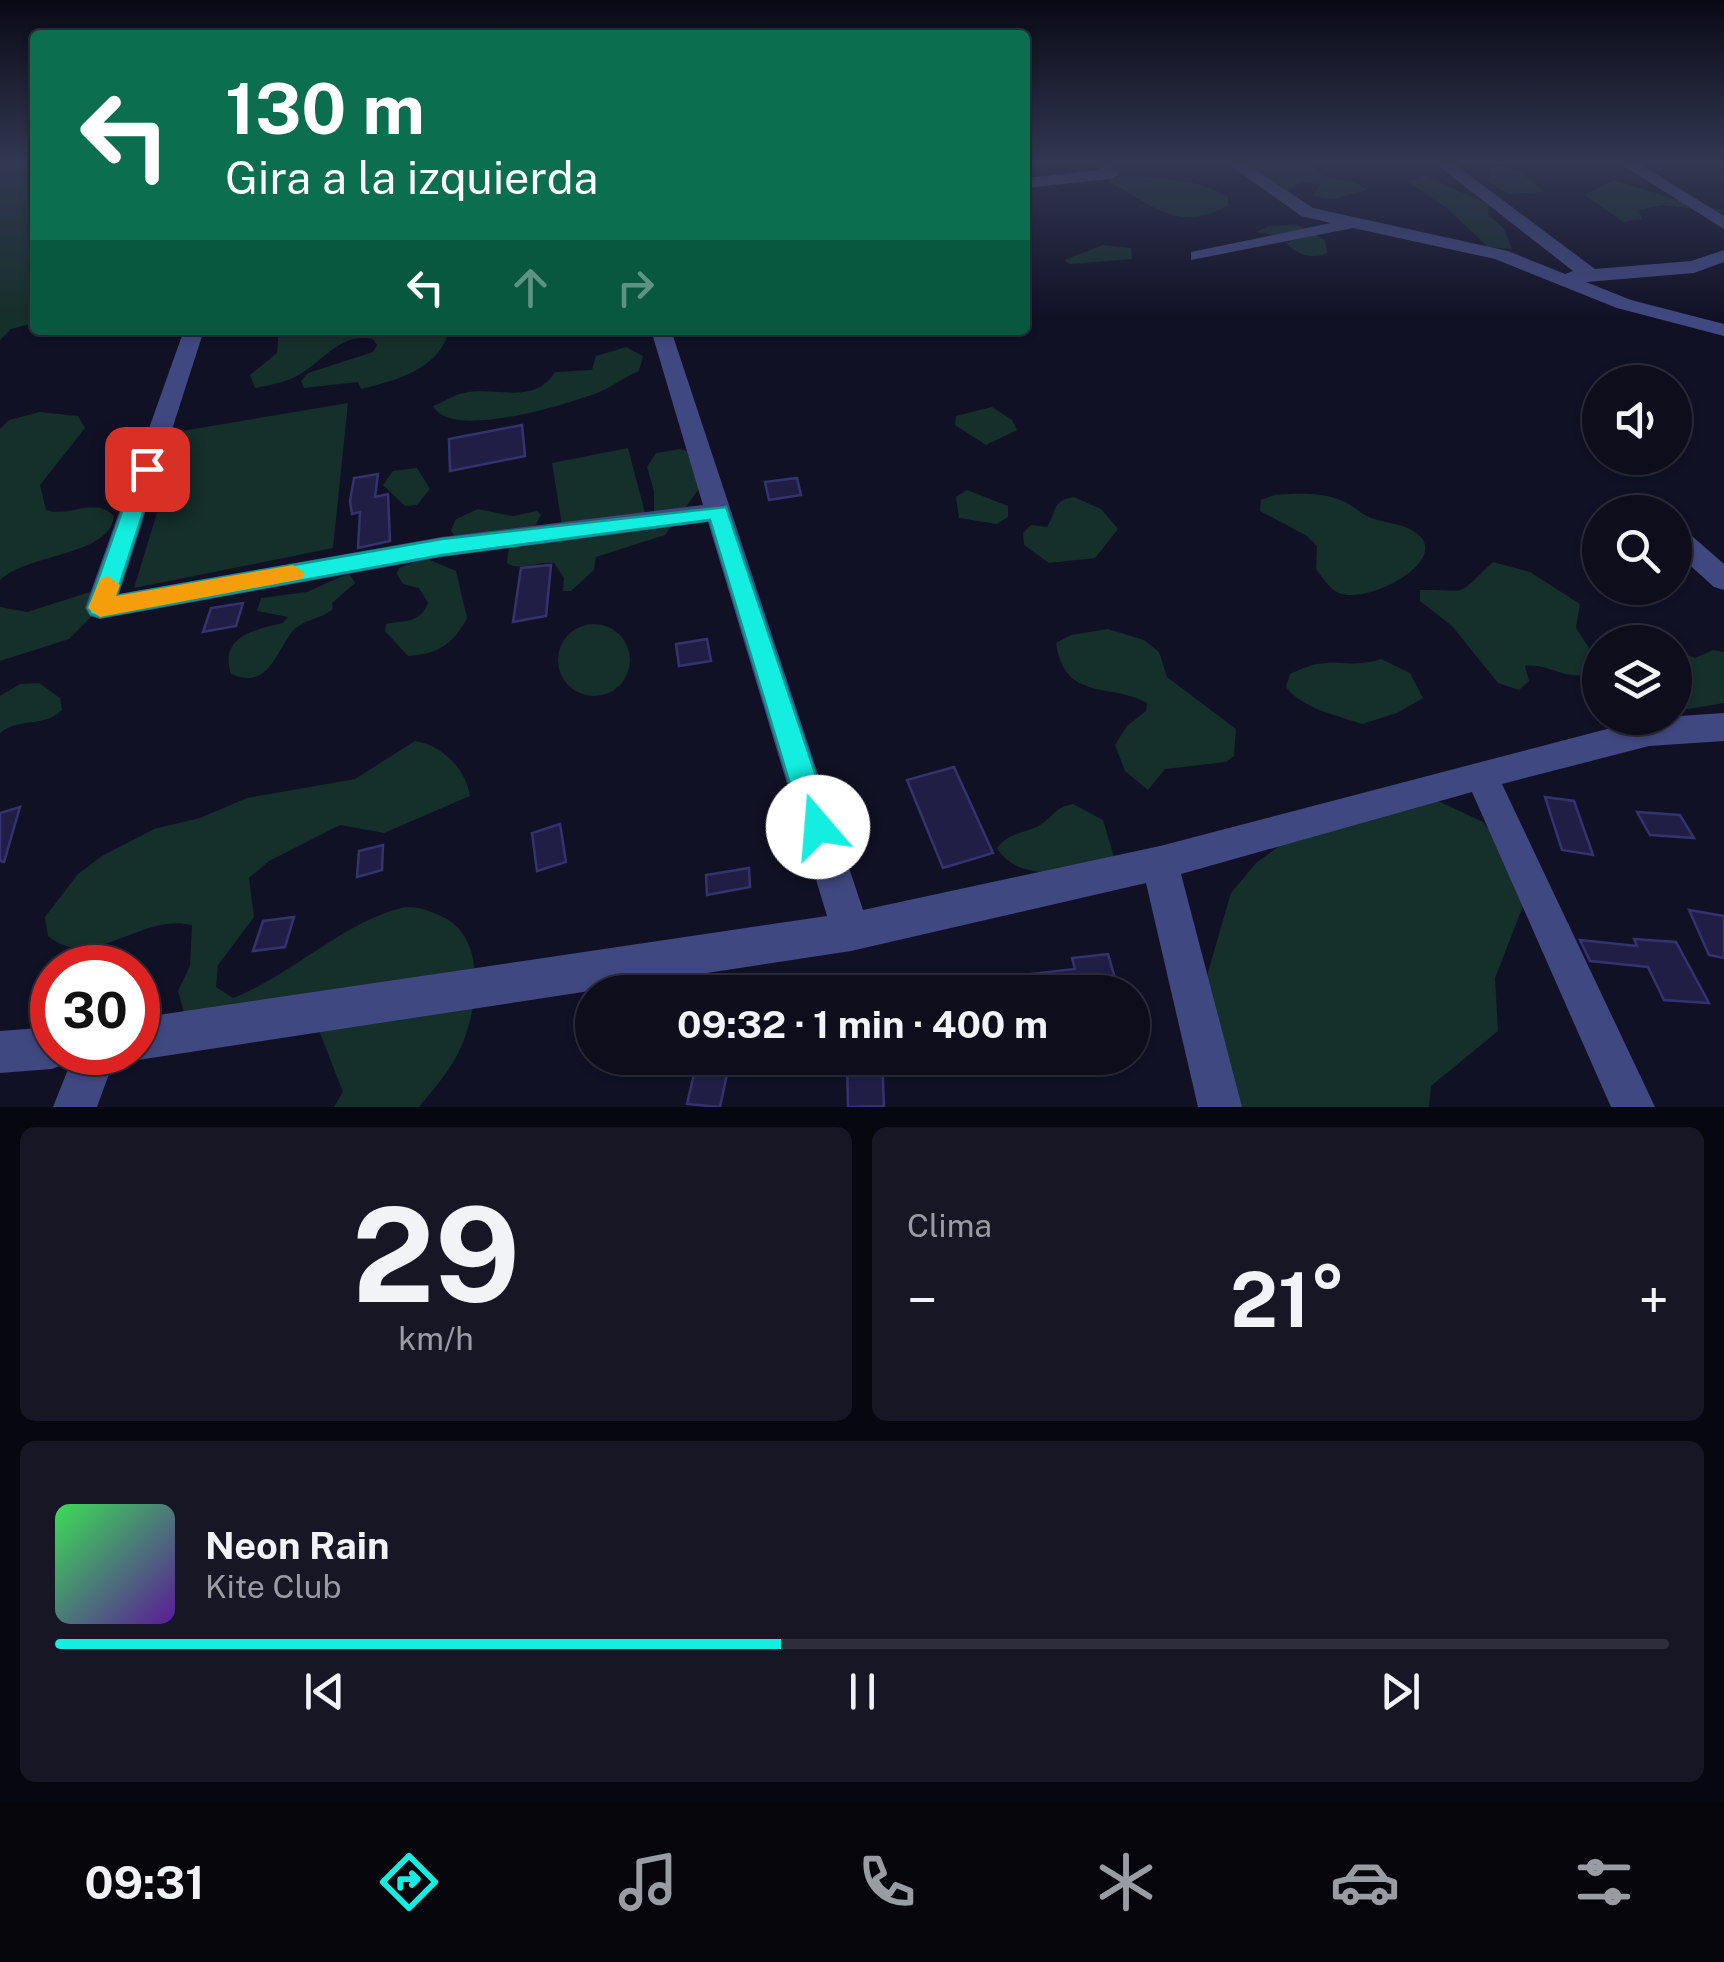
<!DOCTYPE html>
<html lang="es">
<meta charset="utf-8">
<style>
:root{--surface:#0d0d1c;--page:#161625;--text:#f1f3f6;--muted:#9a9ca3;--line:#2d2d3b;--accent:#13eee0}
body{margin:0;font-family:"Public Sans",sans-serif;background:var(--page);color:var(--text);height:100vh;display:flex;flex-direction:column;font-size:38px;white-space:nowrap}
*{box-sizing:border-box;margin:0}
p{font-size:32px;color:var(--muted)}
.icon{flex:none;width:55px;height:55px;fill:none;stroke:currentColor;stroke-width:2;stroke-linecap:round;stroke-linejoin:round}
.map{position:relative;height:1107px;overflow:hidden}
.panel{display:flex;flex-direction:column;gap:20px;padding:20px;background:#07070f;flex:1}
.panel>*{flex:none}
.hud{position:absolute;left:30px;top:30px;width:1000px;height:305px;border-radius:10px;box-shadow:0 2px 8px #0004,0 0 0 2px var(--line);background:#0b6e4f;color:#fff;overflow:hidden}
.controls{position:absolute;left:1582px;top:365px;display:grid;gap:20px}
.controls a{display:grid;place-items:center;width:110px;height:110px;border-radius:50%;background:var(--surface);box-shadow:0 2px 8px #0004,0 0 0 2px var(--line);font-size:50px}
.speed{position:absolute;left:30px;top:945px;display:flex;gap:20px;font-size:50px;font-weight:700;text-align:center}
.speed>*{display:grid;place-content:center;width:130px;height:130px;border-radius:50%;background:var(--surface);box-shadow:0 2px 8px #0004,0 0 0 2px var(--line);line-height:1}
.speed .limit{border:15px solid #d22;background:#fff;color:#111}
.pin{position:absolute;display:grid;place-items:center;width:85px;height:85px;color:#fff;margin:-42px;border-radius:20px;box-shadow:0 5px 15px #0006}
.me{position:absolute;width:110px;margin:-55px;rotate:342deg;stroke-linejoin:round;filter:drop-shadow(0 0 8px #0008)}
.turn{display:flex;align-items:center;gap:35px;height:210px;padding:0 30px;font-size:45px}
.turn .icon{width:130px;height:130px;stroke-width:2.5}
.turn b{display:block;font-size:70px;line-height:85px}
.lanes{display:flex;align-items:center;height:95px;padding:0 30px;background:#0003;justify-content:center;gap:50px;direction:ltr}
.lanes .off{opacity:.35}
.big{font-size:75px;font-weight:700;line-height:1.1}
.panel .card{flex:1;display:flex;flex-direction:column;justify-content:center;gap:15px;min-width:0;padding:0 35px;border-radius:15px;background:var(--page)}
.panel .dial{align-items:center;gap:0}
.dial b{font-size:130px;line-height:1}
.song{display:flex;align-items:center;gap:30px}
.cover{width:120px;height:120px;border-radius:15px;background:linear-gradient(135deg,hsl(130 70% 55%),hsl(270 70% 35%))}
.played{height:10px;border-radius:5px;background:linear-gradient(90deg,var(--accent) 45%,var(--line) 45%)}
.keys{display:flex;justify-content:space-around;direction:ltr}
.heat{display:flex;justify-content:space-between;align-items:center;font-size:55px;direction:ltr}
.panel .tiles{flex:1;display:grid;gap:20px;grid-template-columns:1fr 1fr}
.card:last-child{grid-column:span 2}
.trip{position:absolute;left:575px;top:975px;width:575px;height:100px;border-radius:50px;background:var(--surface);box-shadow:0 2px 8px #0004,0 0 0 2px var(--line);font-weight:700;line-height:100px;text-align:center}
.tab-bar{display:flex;height:160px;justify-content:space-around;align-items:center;background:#05050b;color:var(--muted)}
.tab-bar .icon{width:70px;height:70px}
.tab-bar .current{color:var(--accent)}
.tab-bar b{font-size:45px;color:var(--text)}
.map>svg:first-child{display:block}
</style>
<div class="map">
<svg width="1724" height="1107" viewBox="0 0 1724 1107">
<rect width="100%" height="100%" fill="#111126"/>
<g fill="#152f2a">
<polygon points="0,163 35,163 35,323 11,329 0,340"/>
<polygon points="1240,163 1309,163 1324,177 1356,182 1367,190 1332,199 1312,196 1320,185 1302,181 1282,194"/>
<polygon points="1499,166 1519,171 1544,192 1508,194 1488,181 1491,174 1487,170"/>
<path d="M1126,175C1161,179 1197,178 1228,197V206C1176,232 1156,207 1111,183L1110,179Z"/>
<polygon points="1424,175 1489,205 1488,214 1504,229 1512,249 1488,247 1448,209 1408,182"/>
<polygon points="1613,180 1690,204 1724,210 1724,213 1662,205 1639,210 1642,219 1623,222 1585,195"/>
<path d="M1297,225L1325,240L1327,253C1312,260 1297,255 1286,243L1295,239L1256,232L1269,226Z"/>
<polygon points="1103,245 1131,248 1132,259 1070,264 1064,260"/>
<path d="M279,330H446L448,334C437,370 394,381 361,389L358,382L304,388L301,381L308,373L373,352L377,345L373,339C341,333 326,358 302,373C289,382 270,385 255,388L250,375L277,353Z"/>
<path d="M626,347L643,356L639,371C624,377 612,387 597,393C567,404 451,441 433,406C444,402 453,395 464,393C497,386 534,406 555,372L592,370L596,356Z"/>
<polygon points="348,403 333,548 134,588 182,431"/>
<polygon points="992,407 1012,420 1017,430 986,445 955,425 956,416"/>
<path d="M40,412L78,416L85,428L40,485L46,510C68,518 96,496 114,516C110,556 29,553 0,580V429L9,420Z"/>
<polygon points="628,448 645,513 563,531 552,463"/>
<path d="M680,449L687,451L699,489L665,535L596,557L594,570L571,591H563L564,578L554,563C538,561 520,572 507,563L509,546L654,511V491L647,467L656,453Z"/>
<polygon points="417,468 430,489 417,505 405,506 383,485 393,471"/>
<polygon points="967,490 1008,506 1008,517 997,524 959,518 956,497"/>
<path d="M1274,495C1295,493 1323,492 1343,501C1352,505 1360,513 1369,517C1385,524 1407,523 1420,536C1447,564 1363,607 1337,592C1328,587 1322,577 1316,569L1317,546L1307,536L1260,511L1261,500Z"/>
<path d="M1074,497L1101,509L1118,529L1095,558L1049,563L1024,545L1023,533L1031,525L1047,527C1057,511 1051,501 1074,497Z"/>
<polygon points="478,509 513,516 537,511 541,515 535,526 456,539 451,530 456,519"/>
<path d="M425,558L456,571L467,618C453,644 439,654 408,656L385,631L386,624C404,620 420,624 428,603L419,588L403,584L397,574L399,568Z"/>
<path d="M1493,562L1530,572L1580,604L1576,628L1595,657L1594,671C1568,685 1551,662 1525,666L1529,681L1519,690L1498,683L1452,626L1420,601V590C1473,589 1452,600 1493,562Z"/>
<path d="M349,573L355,583L332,603L333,609C321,619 301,620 291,633C275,655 267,690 231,674C219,636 254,630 283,623L288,617L257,611L261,598L307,592Z"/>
<polygon points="90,592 94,614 69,639 0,661 0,607 27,612"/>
<circle cx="594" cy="660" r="36"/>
<path d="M1108,629L1144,640L1159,652L1167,677L1236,729L1234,756L1226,762L1165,769L1148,790L1125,771L1115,745L1127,726L1146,711L1147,703C1108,682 1065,702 1056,643L1071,635Z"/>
<polygon points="1713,650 1724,652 1724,703 1675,711 1675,651 1695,658"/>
<path d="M1381,659L1410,673L1423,698L1397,713L1362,724C1339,716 1301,708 1286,687L1290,674C1334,652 1342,671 1381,659Z"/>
<path d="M39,683L60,698L62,710C44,728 19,717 0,733V696L20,684Z"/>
<path d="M415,741C442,745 466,769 470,796L384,833L340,825L269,861L249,878L254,917L218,965L216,987L233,998C292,975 342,923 401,908C415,904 433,912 445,918C492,943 476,1027 452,1064C443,1079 430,1093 419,1107H334L343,1092L318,1028L189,1030L178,991L190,966L192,925C141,912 92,973 48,936L45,917L78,874L102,856L154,829L200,818L247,798L355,779Z"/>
<polygon points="1434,799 1483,822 1513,863 1523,906 1495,978 1498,1031 1431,1086 1429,1107 1225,1107 1206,979 1231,893 1256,863 1283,843"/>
<path d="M1073,804L1103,820L1115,860C1079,869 1021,887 997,848C1009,832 1024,834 1040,825C1053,817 1055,807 1073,804Z"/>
</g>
<g fill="#201e45" stroke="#34326f" stroke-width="2.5">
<polygon points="522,425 525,456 450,471 449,439"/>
<polygon points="378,474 375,497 388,494 390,541 358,548 360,512 352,514 350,501 354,478"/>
<polygon points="797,478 801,495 769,500 765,482"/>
<polygon points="551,565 546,616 513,622 521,568"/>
<polygon points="243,603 236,626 203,632 211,608"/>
<polygon points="707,639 711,661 679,666 676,644"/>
<polygon points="954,767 993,853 943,868 907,780"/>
<polygon points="1545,797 1574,801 1593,855 1562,850"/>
<polygon points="20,807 4,862 0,861 0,813"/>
<polygon points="1637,812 1680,815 1694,838 1650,835"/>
<polygon points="560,824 566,862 537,871 532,833"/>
<polygon points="383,845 382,870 357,877 359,851"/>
<polygon points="749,868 750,887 707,895 706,875"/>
<polygon points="1689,910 1724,916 1724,958 1709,955"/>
<polygon points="294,917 285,947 253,951 263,921"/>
<polygon points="1634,939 1676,942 1709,1003 1664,1000 1648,967 1590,961 1580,940 1637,946"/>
<polygon points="1108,954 1119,992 1035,992 1031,974 1075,969 1072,958"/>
<polygon points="847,1058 882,1058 884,1106 848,1107"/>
<polygon points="695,1070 727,1074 720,1107 687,1104"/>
</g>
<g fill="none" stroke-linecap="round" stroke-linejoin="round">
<g fill="#404881" fill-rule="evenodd">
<polygon points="1095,163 1111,163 1119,174 1111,179 1025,188 1025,178 1100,170"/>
<polygon points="1227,163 1245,163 1313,208 1508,251 1565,274 1573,271 1435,163 1453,163 1595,269 1691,261 1724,250 1724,262 1694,273 1586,282 1631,300 1724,324 1724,336 1617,308 1495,259 1353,228 1191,260 1191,252 1331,223 1301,216"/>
<polygon points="1619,163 1638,163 1724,216 1724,229"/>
<polygon points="184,330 204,330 119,594 442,537 703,505 651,330 671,330 863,910 1160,846 1649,718 1724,713 1724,741 1649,746 1502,784 1655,1107 1611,1107 1472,792 1181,874 1242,1107 1198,1107 1146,883 851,951 138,1060 123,1054 138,1052 138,1018 827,916 708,522 442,557 100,619 90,616 85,608"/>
<polygon points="1675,528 1685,530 1724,564 1724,590 1714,587 1675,552"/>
<polygon points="52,1027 52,1052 71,1052 67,1063 52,1069 0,1073 0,1031"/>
<polygon points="75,1052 117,1052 97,1107 53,1107"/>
</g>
</g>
<linearGradient id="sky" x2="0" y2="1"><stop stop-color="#090915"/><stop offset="0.51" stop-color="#323852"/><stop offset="1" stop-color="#323852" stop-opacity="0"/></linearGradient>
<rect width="1724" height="318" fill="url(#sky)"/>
<polygon fill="#13eee0" stroke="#0c9b92" stroke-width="2.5" points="147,462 157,469 116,596 442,539 726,507 833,827 828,836 818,840 808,836 803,827 710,520 442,555 100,617 91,614 88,608 137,469"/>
<polygon fill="#f59e0b" points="293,565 305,573 301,579 100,617 88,608 100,579 108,576 120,585 116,596"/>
</svg>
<div class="controls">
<a><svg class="icon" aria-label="sound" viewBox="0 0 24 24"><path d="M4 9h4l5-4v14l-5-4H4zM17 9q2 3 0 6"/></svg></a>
<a><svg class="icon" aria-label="search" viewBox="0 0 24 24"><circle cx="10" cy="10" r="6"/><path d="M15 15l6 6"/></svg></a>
<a><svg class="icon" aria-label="layers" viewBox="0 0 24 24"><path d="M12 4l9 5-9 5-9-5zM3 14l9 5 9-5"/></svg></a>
</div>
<div class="speed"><div class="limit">30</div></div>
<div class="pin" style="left:147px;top:469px;background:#d93025"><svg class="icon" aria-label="arrive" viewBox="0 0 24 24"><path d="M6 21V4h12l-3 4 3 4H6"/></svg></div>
<svg class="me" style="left:818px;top:827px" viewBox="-20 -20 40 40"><circle r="19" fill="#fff"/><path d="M0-13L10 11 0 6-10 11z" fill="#13eee0"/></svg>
<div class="trip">09:32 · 1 min · 400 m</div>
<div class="hud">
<div class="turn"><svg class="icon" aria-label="left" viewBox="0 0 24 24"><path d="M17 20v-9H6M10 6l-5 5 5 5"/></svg><div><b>130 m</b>Gira a la izquierda</div></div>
<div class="lanes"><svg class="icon" aria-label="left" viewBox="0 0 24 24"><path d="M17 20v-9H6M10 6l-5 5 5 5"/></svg><svg class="icon off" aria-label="ahead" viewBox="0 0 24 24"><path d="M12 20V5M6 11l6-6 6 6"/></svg><svg class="icon off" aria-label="right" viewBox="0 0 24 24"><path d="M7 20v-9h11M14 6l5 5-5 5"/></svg></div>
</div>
</div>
<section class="panel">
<div class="tiles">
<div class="card dial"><b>29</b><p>km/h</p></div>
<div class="card"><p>Clima</p>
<div class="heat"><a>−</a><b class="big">21°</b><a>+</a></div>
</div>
<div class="card">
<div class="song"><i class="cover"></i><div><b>Neon Rain</b><p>Kite Club</p></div></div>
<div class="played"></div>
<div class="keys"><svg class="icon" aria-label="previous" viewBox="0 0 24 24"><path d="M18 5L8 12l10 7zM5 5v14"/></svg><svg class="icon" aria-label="pause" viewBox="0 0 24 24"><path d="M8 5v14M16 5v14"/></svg><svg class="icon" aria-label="next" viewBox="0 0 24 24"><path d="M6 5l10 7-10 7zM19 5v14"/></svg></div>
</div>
</div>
</section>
<nav class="tab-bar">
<b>09:31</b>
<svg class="icon current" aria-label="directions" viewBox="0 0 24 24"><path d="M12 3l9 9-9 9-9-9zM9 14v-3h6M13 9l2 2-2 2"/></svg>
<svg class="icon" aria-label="music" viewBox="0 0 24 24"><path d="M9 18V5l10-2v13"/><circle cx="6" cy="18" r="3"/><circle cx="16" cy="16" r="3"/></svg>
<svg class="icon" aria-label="phone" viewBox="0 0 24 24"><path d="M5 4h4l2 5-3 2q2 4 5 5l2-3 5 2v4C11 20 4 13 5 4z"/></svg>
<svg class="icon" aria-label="climate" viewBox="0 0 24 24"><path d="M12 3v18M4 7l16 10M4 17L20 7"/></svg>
<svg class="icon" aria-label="car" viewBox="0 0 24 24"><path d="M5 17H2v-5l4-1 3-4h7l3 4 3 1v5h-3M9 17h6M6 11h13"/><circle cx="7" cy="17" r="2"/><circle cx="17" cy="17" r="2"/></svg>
<svg class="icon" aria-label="filters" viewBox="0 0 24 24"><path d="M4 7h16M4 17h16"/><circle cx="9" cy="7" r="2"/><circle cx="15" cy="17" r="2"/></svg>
</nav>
